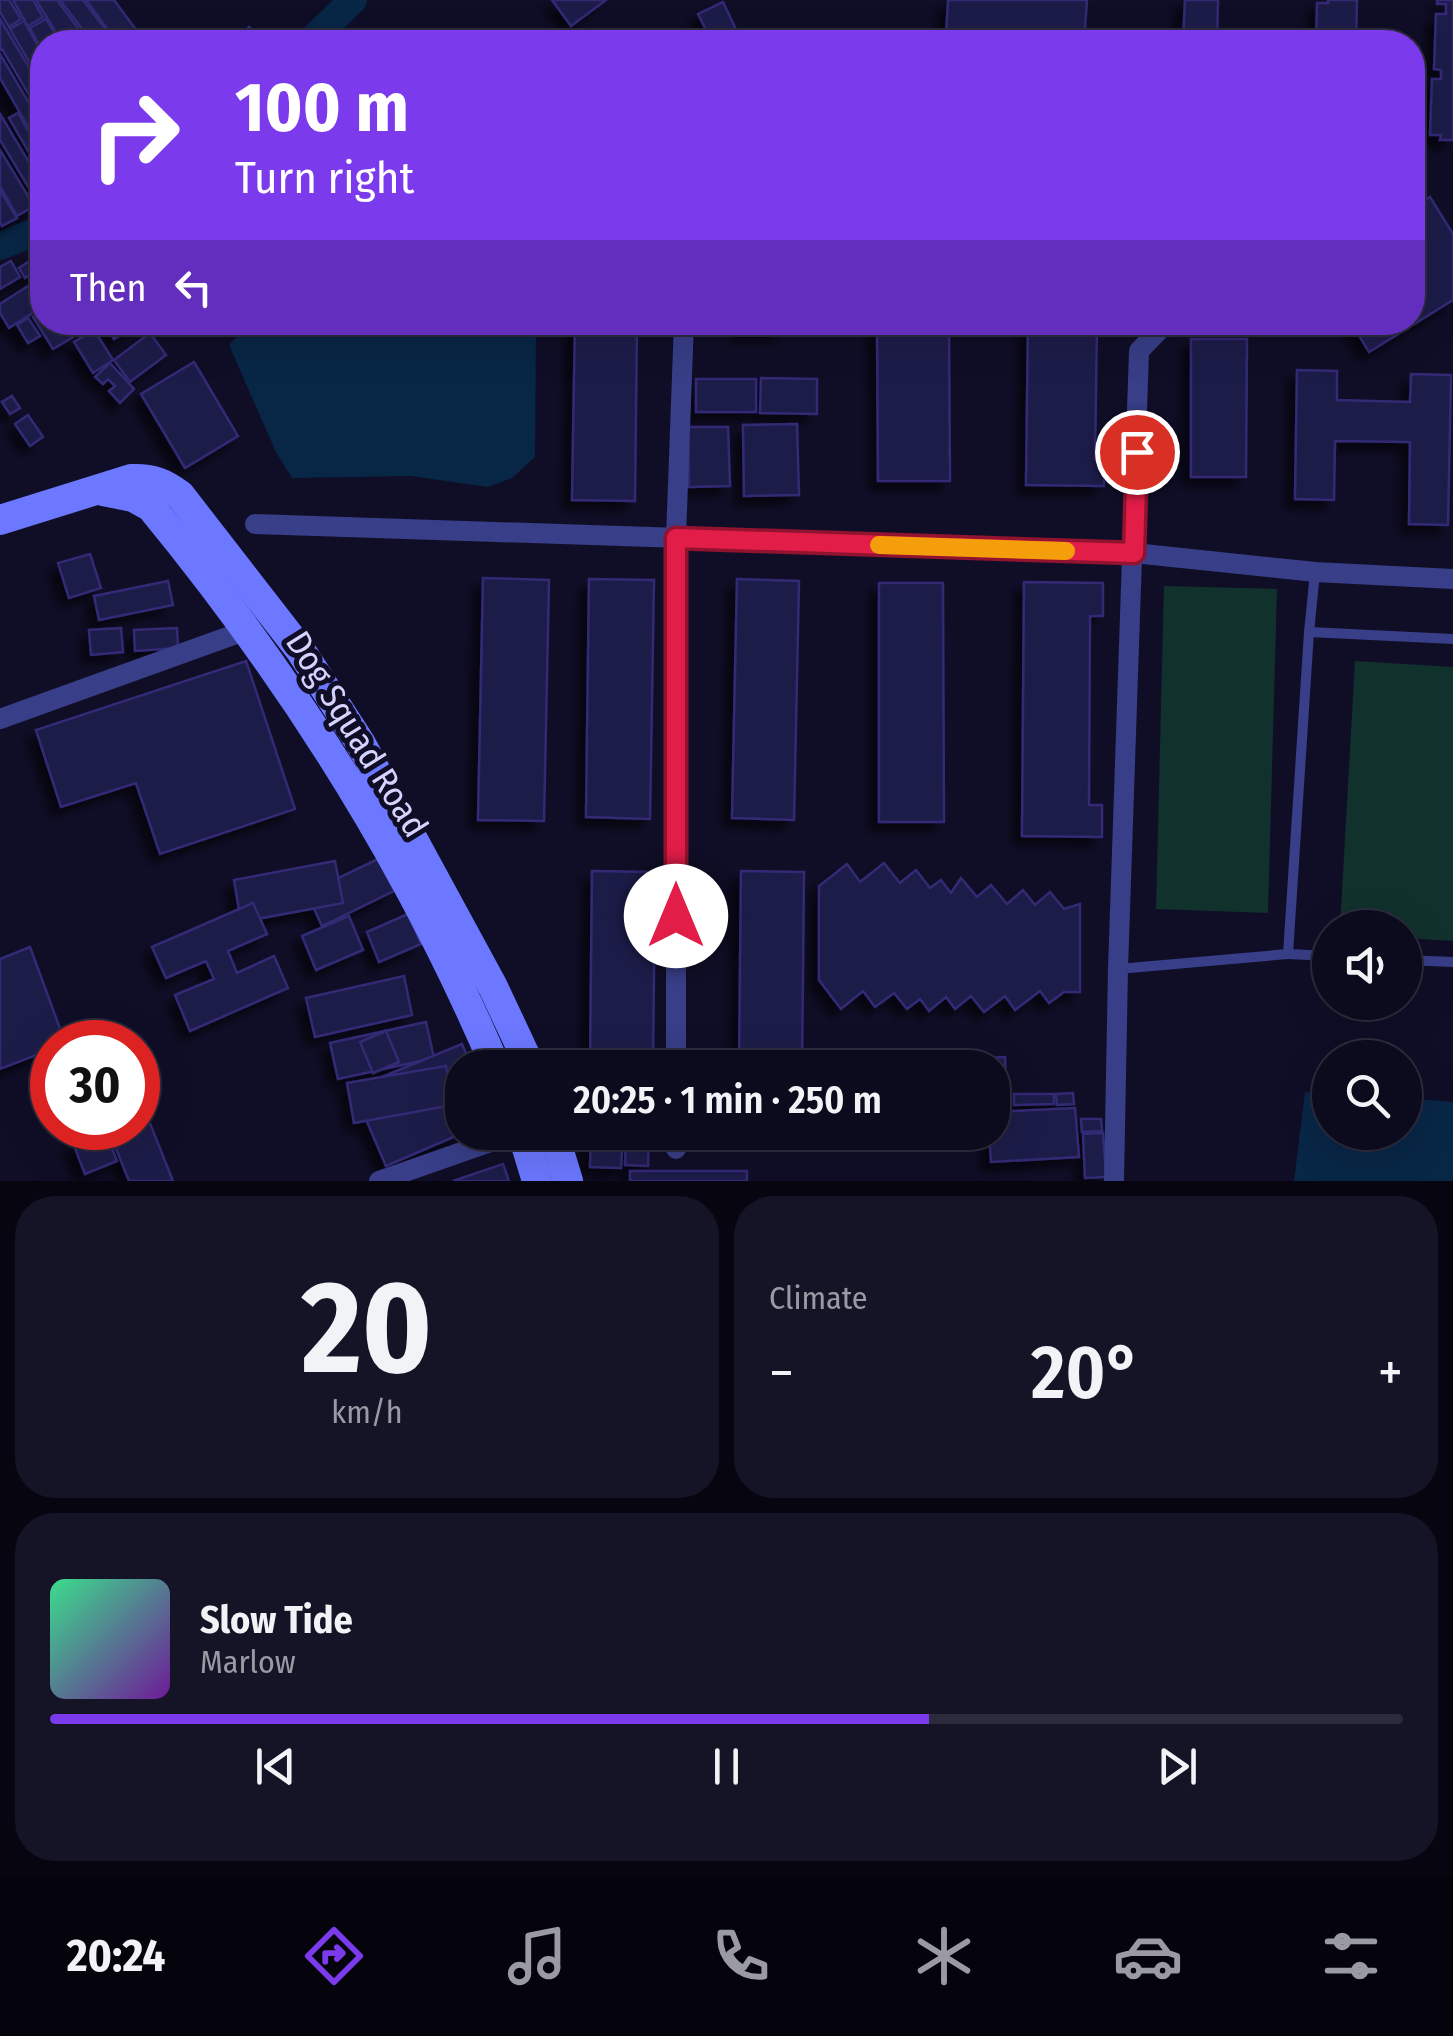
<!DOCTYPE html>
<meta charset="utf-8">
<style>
:root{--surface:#0c0a1d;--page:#151326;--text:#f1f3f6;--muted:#9a9aa4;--line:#2c2b3b;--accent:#7c3aed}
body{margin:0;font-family:"Fira Sans Condensed",sans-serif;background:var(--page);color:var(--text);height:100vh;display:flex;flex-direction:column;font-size:38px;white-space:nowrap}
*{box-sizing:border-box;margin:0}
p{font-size:32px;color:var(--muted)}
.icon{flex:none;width:55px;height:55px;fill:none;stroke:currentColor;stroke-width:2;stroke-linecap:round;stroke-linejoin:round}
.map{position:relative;height:1181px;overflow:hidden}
.panel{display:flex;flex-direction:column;gap:15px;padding:15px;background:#070610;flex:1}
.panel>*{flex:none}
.guide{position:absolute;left:30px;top:30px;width:1395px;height:305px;border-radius:40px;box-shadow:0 10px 40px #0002,0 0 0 2px var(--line);background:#7c3aed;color:#fff;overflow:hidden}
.fabs{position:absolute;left:1312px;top:910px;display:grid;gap:20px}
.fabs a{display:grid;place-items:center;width:110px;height:110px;border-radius:50%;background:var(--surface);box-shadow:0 10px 40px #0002,0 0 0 2px var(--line);font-size:50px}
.speed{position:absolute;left:30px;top:1020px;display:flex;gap:20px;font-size:50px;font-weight:700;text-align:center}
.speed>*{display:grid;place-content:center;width:130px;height:130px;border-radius:50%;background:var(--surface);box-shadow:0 10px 40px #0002,0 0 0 2px var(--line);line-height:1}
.speed .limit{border:15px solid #d22;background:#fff;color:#111}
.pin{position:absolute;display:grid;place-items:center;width:85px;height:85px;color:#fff;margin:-42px;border:5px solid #fff;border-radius:50%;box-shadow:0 2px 10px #0007}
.me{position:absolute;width:110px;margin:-55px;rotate:0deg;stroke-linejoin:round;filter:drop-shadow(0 0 8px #0008)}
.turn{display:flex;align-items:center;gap:35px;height:210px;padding:0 40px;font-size:45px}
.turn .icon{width:130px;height:130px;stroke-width:2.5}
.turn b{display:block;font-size:70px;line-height:85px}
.then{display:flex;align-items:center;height:95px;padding:0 40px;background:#0003;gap:20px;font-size:38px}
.big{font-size:75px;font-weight:600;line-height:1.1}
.panel .card{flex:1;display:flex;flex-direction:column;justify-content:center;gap:15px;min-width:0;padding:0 35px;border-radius:40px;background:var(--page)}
.panel .dial{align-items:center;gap:0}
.dial b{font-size:130px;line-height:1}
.song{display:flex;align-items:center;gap:30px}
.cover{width:120px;height:120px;border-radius:15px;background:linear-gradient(135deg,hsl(150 70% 55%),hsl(280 70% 35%))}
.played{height:10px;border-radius:5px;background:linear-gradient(90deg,var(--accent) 65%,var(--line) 65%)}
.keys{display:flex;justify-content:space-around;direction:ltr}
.heat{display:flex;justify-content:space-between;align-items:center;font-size:55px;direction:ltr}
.panel .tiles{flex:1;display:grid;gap:15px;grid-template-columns:1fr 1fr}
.card:last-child{grid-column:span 2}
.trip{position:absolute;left:445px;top:1050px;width:565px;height:100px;border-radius:40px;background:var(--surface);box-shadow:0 10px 40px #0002,0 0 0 2px var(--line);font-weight:600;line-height:100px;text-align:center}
.menu{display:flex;height:160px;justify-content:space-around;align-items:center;background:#05040c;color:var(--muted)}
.menu .icon{width:70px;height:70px}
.menu .selected{color:var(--accent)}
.menu b{font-size:45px;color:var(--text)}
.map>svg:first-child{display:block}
</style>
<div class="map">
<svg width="1453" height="1181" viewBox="0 0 1453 1181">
<defs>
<filter id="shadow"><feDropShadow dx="-9" dy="9" stdDeviation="5" flood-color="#0009"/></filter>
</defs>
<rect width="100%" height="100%" fill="#100e27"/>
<g fill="#11312c">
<polygon points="1164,586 1277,589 1268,913 1156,909"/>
<polygon points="1355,661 1453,667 1453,941 1405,938 1405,928 1340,927"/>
</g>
<g fill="#082646">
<polygon points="251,323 536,323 535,457 512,478 488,487 411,476 292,478 276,452 229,345"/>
<polygon points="1305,1092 1330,1094 1330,1132 1405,1132 1405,1098 1453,1102 1453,1181 1294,1181"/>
</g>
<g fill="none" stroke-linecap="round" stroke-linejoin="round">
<g stroke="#082646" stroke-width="28">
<polyline points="310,42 353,0"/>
<polyline points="0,246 42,229"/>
</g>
</g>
<g fill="#1e1a48" stroke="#322b75" stroke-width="2.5" filter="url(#shadow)">
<polygon points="0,0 9,0 21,19 9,27 0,12"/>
<polygon points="13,0 33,0 43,17 28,26"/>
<polygon points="36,0 57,0 88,42 62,42"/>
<polygon points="60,0 83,0 115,42 92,42"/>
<polygon points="86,0 114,0 145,42 117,42"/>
<polygon points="552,0 606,0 571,26"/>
<polygon points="948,0 1087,0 1084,42 946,35"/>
<polygon points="1185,0 1218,0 1217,42 1183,42"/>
<polygon points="1328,0 1357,0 1356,42 1316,42 1317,3 1328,3"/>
<polygon points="1437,0 1453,0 1453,140 1440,140 1441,135 1430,135 1432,79 1441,79 1441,70 1434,69 1436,14 1446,14 1446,4 1437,4"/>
<polygon points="723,2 742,42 712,42 698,14"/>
<polygon points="0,19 42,89 42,117 2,49 0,50"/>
<polygon points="46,19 60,42 42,42 42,50 30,28"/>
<polygon points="24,21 42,53 42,84 10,29"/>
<polygon points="249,27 268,42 236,42"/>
<polygon points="821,33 975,42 821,42"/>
<polygon points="0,54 42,125 42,151 0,78"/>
<polygon points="18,113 42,155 42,175 9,118"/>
<polygon points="0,114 42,184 42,201 38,203 0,140"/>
<polygon points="0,150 34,206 17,216 0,186"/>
<polygon points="0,190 17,218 2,226 0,222"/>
<polygon points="1430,197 1453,234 1453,300 1369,352 1351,322 1412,322 1412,207"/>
<polygon points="42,253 42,268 25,278 19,268"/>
<polygon points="11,261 20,277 0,289 0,267"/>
<polygon points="42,277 42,307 9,328 0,313 0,304"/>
<polygon points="42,312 42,322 64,322 73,337 53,349 33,317"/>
<polygon points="28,318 40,336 28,343 17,325"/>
<polygon points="109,322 142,322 114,339 105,325"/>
<polygon points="575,322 637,322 635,501 572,500"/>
<polygon points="742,322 784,322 784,332 741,332"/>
<polygon points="877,322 949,322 950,481 878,481"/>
<polygon points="1028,322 1097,322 1095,459 1105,459 1104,486 1026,485"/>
<polygon points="94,330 113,360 93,373 74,342"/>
<polygon points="150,333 166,355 130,382 114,360"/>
<polygon points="1191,339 1247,339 1246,477 1191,477"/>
<polygon points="194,362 238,436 185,468 141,394"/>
<polygon points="110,363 134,389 120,403 109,391 115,386 108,379 103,384 95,377"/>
<polygon points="1297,370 1337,371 1337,400 1410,402 1411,374 1451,375 1448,525 1409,524 1410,442 1335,441 1334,500 1295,499"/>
<polygon points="761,378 817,379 817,414 760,413"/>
<rect x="696" y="379" width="60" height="33"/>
<polygon points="12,396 20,408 10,414 2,402"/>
<polygon points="28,415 43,437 30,446 15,424"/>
<polygon points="797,424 799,495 744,496 743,425"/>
<polygon points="688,427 728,427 730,486 689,487"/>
<polygon points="90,554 101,588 69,598 58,563"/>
<polygon points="483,578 549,580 544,821 478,820"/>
<polygon points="589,579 654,580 650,819 586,817"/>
<polygon points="737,579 799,581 794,820 732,818"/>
<polygon points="168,581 173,605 99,620 94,596"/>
<polygon points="1024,582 1103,583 1103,616 1090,616 1089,805 1102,805 1102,837 1022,836"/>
<polygon points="879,583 943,583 944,822 879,822"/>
<polygon points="121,628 123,652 91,655 89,630"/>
<polygon points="177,628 178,648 135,651 134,630"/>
<polygon points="246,661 295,809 160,854 136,783 61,807 36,730"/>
<polygon points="378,859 394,891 322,926 307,893"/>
<polygon points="335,861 343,903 241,922 234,880"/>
<polygon points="884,863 900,883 916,870 930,888 941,880 951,893 961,878 977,897 991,885 1007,904 1023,890 1035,905 1050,892 1064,909 1080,904 1080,992 1064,992 1049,1003 1040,991 1015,1010 1005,996 984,1012 971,996 955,1009 946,997 929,1011 920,999 907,1009 894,993 875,1007 863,991 841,1009 819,980 819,886 847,864 860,882"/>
<polygon points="592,871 655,872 653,1068 590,1068"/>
<polygon points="741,871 804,872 802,1068 739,1068"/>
<polygon points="253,903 267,934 228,951 237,973 274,956 288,988 190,1031 175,995 214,979 206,961 166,978 152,947"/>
<polygon points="408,914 421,944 379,962 367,932"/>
<polygon points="349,916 363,950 316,970 302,936"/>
<polygon points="30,947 65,1042 52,1042 52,1049 0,1069 0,959"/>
<polygon points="404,976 412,1015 315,1037 306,998"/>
<polygon points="426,1022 434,1058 338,1079 330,1043"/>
<polygon points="386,1031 399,1062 373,1073 360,1042"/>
<polygon points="462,1044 472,1068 462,1068 462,1132 465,1132 386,1166 353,1089"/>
<polygon points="1005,1057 1006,1086 992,1087 992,1068 895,1068 895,1063"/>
<polygon points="446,1066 453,1105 354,1123 347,1083"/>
<polygon points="992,1092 1009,1092 1010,1108 992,1109"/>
<polygon points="1073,1093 1074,1104 1057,1105 1056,1094"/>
<polygon points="1014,1094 1054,1094 1054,1104 1014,1105"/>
<polygon points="1075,1108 1079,1157 991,1162 989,1132 992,1132 992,1112"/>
<polygon points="147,1116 173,1181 129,1181 109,1131 117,1128 138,1128 138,1119"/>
<polygon points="1081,1119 1101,1119 1102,1131 1082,1132"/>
<polygon points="105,1131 117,1161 85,1174 73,1143"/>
<polygon points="591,1132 623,1132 621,1168 590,1167"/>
<polygon points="626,1132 649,1132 648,1166 625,1165"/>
<polygon points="1103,1133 1106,1177 1085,1178 1083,1134"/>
<polygon points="503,1164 509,1181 453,1181"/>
<rect x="630" y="1171" width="117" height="10"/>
</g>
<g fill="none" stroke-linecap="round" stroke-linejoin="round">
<g stroke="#383e87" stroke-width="10">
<polyline points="1309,632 1315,573"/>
<polyline points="1330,956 1288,954 1309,632 1453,639"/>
<polyline points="1405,960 1453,962"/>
<polyline points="1118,969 1288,954"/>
</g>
<g stroke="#383e87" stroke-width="20">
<polyline points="255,524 1134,553 1315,572 1453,579"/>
<polyline points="0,719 247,630"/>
<polyline points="676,1068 676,538 684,322"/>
<polyline points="676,1149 676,1132"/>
<polyline points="379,1181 519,1132"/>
<polyline points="1114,1181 1118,969 1139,351 1167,322"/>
</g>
<g stroke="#6b78ff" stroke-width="30">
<path d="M103,491L133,497L151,507C291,677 410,865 496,1068"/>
<path d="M0,520L131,479C152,478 164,483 180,495L301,651L361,744L493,987L531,1068"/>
<polyline points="522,1132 537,1181"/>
<polyline points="553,1132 568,1181"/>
</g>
</g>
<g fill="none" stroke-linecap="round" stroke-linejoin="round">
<g stroke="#92132f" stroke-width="25">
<polyline id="route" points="676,916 676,538 1134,553 1137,452"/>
</g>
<use href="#route" stroke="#e11d48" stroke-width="18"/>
<polyline stroke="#f59e0b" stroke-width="18" points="879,545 1066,551"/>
</g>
<g text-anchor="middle" stroke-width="10" stroke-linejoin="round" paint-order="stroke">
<g font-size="35" fill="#d5d4ff" stroke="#100e27">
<text transform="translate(357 734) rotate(58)" y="12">Dog Squad Road</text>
</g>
</g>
</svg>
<div class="fabs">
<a><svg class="icon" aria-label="sound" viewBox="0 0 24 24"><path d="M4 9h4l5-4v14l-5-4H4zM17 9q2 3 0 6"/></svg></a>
<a><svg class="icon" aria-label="search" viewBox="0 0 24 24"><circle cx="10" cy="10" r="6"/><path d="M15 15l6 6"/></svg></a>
</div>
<div class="speed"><div class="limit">30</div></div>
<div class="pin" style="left:1137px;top:452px;background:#d93025"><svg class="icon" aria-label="arrive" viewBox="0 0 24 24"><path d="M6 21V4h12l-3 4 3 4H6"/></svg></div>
<svg class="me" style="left:676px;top:916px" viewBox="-20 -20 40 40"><circle r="19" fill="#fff"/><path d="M0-13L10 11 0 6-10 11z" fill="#e11d48"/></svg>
<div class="trip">20:25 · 1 min · 250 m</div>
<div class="guide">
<div class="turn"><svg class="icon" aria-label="right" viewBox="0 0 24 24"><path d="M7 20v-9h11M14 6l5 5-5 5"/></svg><div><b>100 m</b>Turn right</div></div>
<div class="then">Then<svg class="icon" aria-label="left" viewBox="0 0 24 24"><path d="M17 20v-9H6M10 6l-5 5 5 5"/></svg></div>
</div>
</div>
<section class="panel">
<div class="tiles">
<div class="card dial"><b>20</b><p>km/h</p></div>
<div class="card"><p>Climate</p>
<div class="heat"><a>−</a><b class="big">20°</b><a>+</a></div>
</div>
<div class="card">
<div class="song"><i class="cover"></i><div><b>Slow Tide</b><p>Marlow</p></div></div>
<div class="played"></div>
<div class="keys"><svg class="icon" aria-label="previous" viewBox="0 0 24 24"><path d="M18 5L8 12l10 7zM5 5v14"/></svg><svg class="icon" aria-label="pause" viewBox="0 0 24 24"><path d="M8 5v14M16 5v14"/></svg><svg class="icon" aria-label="next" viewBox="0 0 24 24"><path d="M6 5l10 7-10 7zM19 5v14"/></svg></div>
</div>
</div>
</section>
<nav class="menu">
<b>20:24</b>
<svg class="icon selected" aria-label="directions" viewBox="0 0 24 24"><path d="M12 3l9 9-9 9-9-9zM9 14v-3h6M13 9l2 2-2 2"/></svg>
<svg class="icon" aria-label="music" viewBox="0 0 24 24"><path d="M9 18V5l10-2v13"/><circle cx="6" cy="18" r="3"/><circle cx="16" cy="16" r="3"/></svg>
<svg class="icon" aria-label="phone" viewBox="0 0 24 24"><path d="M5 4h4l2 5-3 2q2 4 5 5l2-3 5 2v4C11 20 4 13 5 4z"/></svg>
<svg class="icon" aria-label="climate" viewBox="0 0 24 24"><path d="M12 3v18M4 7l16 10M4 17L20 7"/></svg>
<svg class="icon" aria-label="car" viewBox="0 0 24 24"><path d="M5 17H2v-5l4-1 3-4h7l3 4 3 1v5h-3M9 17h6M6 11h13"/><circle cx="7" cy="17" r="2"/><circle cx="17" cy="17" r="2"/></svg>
<svg class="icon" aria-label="filters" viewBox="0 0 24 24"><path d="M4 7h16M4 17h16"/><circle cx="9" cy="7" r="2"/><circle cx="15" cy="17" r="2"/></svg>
</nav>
